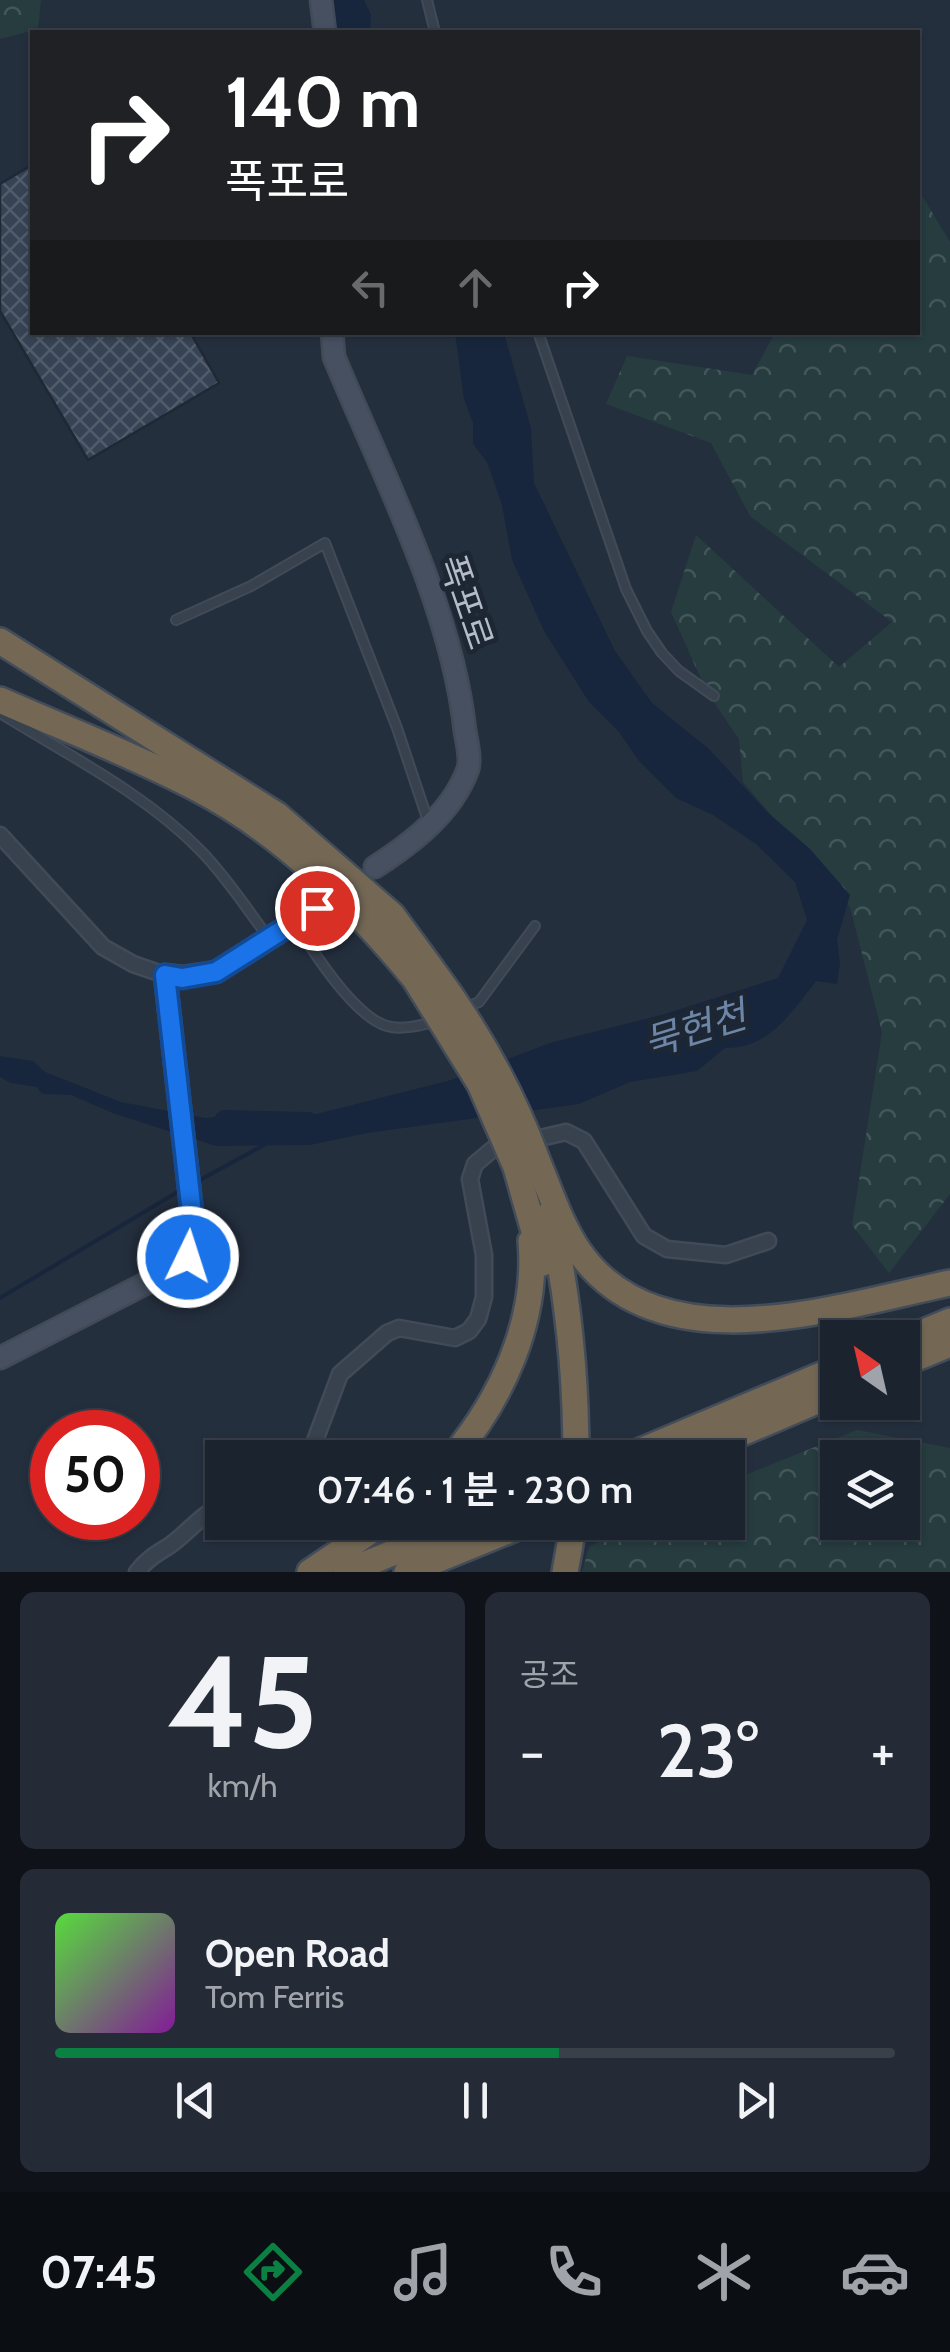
<!DOCTYPE html>
<html lang="ko">
<meta charset="utf-8">
<style>
:root{--surface:#1b232e;--page:#242b36;--text:#f1f3f6;--muted:#a0a4aa;--line:#39404a;--accent:#0b8043}
body{margin:0;font-family:Cabin,"Noto Sans KR",sans-serif;background:var(--page);color:var(--text);height:100vh;display:flex;flex-direction:column;font-size:38px;white-space:nowrap}
*{box-sizing:border-box;margin:0}
p{font-size:32px;color:var(--muted)}
.icon{flex:none;width:55px;height:55px;fill:none;stroke:currentColor;stroke-width:2;stroke-linecap:round;stroke-linejoin:round}
.map{position:relative;height:1572px;overflow:hidden}
.drawer{display:flex;flex-direction:column;gap:20px;padding:20px;background:#0f1319;flex:1}
.drawer>*{flex:none}
.hud{position:absolute;left:30px;top:30px;width:890px;height:305px;border-radius:0px;box-shadow:0 2px 8px #0004,0 0 0 2px var(--line);background:#202124;color:#fff;overflow:hidden}
.needle{width:65px;rotate:326deg}
.fabs{position:absolute;left:820px;top:1320px;display:grid;gap:20px}
.fabs a{display:grid;place-items:center;width:100px;height:100px;border-radius:0px;background:var(--surface);box-shadow:0 2px 8px #0004,0 0 0 2px var(--line);font-size:50px}
.speed{position:absolute;left:30px;top:1410px;display:flex;gap:20px;font-size:50px;font-weight:700;text-align:center}
.speed>*{display:grid;place-content:center;width:130px;height:130px;border-radius:50%;background:var(--surface);box-shadow:0 2px 8px #0004,0 0 0 2px var(--line);line-height:1}
.speed .limit{border:15px solid #d22;background:#fff;color:#111}
.pin{position:absolute;display:grid;place-items:center;width:85px;height:85px;color:#fff;margin:-42px;border:5px solid #fff;border-radius:50%;box-shadow:0 2px 10px #0007}
.me{position:absolute;width:110px;margin:-55px;rotate:4deg;stroke-linejoin:round;filter:drop-shadow(0 0 8px #0008)}
.turn{display:flex;align-items:center;gap:35px;height:210px;padding:0 30px;font-size:45px}
.turn .icon{width:130px;height:130px;stroke-width:2.5}
.turn b{display:block;font-size:70px;line-height:85px}
.lanes{display:flex;align-items:center;height:95px;padding:0 30px;background:#0003;justify-content:center;gap:50px;direction:ltr}
.lanes .off{opacity:.35}
.big{font-size:75px;font-weight:600;line-height:1.1}
.drawer .widget{flex:1;display:flex;flex-direction:column;justify-content:center;gap:15px;min-width:0;padding:0 35px;border-radius:15px;background:var(--page)}
.drawer .dial{align-items:center;gap:0}
.dial b{font-size:130px;line-height:1}
.song{display:flex;align-items:center;gap:30px}
.cover{width:120px;height:120px;border-radius:15px;background:linear-gradient(135deg,hsl(110 70% 55%),hsl(290 70% 35%))}
.played{height:10px;border-radius:5px;background:linear-gradient(90deg,var(--accent) 60%,var(--line) 60%)}
.keys{display:flex;justify-content:space-around;direction:ltr}
.heat{display:flex;justify-content:space-between;align-items:center;font-size:55px;direction:ltr}
.drawer .tiles{flex:1;display:grid;gap:20px;grid-template-columns:1fr 1fr}
.widget:last-child{grid-column:span 2}
.trip{position:absolute;left:205px;top:1440px;width:540px;height:100px;border-radius:0px;background:var(--surface);box-shadow:0 2px 8px #0004,0 0 0 2px var(--line);font-weight:600;line-height:100px;text-align:center}
.tabs{display:flex;height:160px;justify-content:space-around;align-items:center;background:#0b0e12;color:var(--muted)}
.tabs .icon{width:70px;height:70px}
.tabs .selected{color:var(--accent)}
.tabs b{font-size:45px;color:var(--text)}
.map>svg:first-child{display:block}
</style>
<div class="map">
<svg width="950" height="1572" viewBox="0 0 950 1572">
<defs>
<pattern id="forest-crowns" width="20" height="18" patternUnits="userSpaceOnUse" patternTransform="scale(2.5)"><rect width="20" height="18" fill="#263c3f"/><path d="M2 6a3 3 0 1 1 6 0M12 15a3 3 0 1 1 6 0" fill="none" stroke="#435659"/></pattern>
<pattern id="building-cross-hatch" width="8" height="8" patternUnits="userSpaceOnUse" patternTransform="scale(2.5)"><rect width="8" height="8" fill="#364354"/><path d="M0 0l8 8M0 8l8-8" fill="none" stroke="#515c6b"/></pattern>
</defs>
<rect width="100%" height="100%" fill="#242f3e"/>
<g fill="url(#forest-crowns)" fill-rule="evenodd">
<polygon points="0,0 41,0 38,29 0,39"/>
<polygon points="918,189 950,242 950,1194 889,1273 852,1225 882,1032 850,907 743,782 739,739 707,692 671,612 696,535 839,667 892,622 750,516 711,443 606,404 627,356 752,375 775,333 918,332"/>
<path d="M857,1430L950,1448V1572H582L589,1547L634,1523L728,1522V1482ZM838,1458H902V1522H838Z"/>
</g>
<g fill="#17263c">
<polygon points="332,0 364,0 371,15 370,32 337,32"/>
<path d="M455,333H504L531,428L534,483L615,651L652,703L709,749L767,812L810,849L850,895L837,940L840,963L837,984L816,981C791,1013 769,1049 725,1048L697,1071L630,1082L579,1104L367,1133L310,1145L216,1146L115,1114L71,1095L42,1094L37,1087L11,1083L0,1077V1056L33,1061L45,1072L121,1102L205,1118L226,1116L273,1125L451,1080L550,1043L665,1014L778,978L807,920L795,882L756,844L713,815L676,798L639,761L619,732L589,702L544,631L512,560L502,505L487,462L473,444V423L464,399Z"/>
</g>
<g fill="none" stroke-linecap="round" stroke-linejoin="round">
<g stroke="#17263c" stroke-width="4">
<polyline points="198,1181 264,1145"/>
<polyline points="0,1298 181,1190"/>
</g>
<polyline stroke="#17263c" stroke-width="22" points="225,1121 308,1123"/>
</g>
<polygon fill="url(#building-cross-hatch)" stroke="#1f2835" stroke-width="2.5" points="32,165 32,332 190,332 219,383 88,460 0,311 0,184"/>
<g fill="none" stroke-linecap="round" stroke-linejoin="round">
<g stroke="#414a57" stroke-width="12">
<g id="service">
<polyline points="427,0 435,32"/>
<polyline points="538,332 626,589 647,631 662,653 679,671 714,696"/>
<polyline points="176,620 251,586 325,543 397,728 428,821"/>
<path d="M0,713C68,755 146,794 202,852C227,878 247,909 268,937"/>
<path d="M296,925C314,953 355,1017 387,1026C400,1030 422,1026 434,1021"/>
<polyline points="465,1008 479,1002 535,926"/>
</g>
</g>
<g stroke="#414a57" stroke-width="19">
<g id="minor">
<polyline points="0,835 103,947 133,964 165,975"/>
<polyline points="301,1458 313,1446 340,1374 387,1333 399,1328 455,1338 469,1331 478,1319 484,1297 484,1255 470,1179 475,1164 493,1149 566,1132 584,1141 644,1236 667,1249 726,1255 768,1241"/>
<path d="M137,1572C147,1559 156,1554 169,1546C188,1533 201,1514 222,1505"/>
</g>
</g>
<g stroke="#414a57" stroke-width="25">
<g id="secondary">
<polyline points="321,0 325,32"/>
<path d="M332,332L334,357C382,473 452,607 465,731C467,742 471,759 468,769C452,813 412,843 375,867"/>
<polyline points="0,1358 168,1272 189,1257 195,1240 165,975 182,977 216,972 317,908"/>
</g>
</g>
<g stroke="#434c59" stroke-width="30">
<g id="motorway">
<polyline points="0,641 277,815 392,915 431,968"/>
<path d="M0,700C66,729 133,755 196,788C283,833 353,904 415,979"/>
<path d="M537,1160C550,1191 560,1223 578,1250C658,1368 839,1306 950,1283"/>
<polyline points="516,1167 543,1263"/>
<path d="M550,1214C568,1293 576,1377 576,1458"/>
<polyline points="902,1341 950,1321"/>
<polyline points="902,1364 950,1344"/>
<path d="M452,1458C502,1398 538,1321 531,1241"/>
<polyline points="624,1458 838,1368"/>
<polyline points="683,1458 838,1392"/>
<polyline points="310,1572 384,1522"/>
<polyline points="346,1572 468,1522"/>
<polyline points="407,1572 530,1522"/>
<polyline points="565,1572 574,1522"/>
</g>
</g>
<use href="#service" stroke="#38414e" stroke-width="8"/>
<use href="#minor" stroke="#38414e" stroke-width="14"/>
<use href="#secondary" stroke="#465061" stroke-width="20"/>
<use href="#motorway" stroke="#746855" stroke-width="25"/>
<g stroke="#434c59" stroke-width="30" stroke-linecap="butt">
<g id="motorway-bridge">
<path d="M431,968C476,1028 511,1089 537,1160"/>
<polyline points="415,979 480,1084 516,1167"/>
</g>
</g>
<use href="#motorway-bridge" stroke="#746855" stroke-width="25"/>
</g>
<g fill="none" stroke-linecap="round" stroke-linejoin="round">
<g stroke="#114b97" stroke-width="25">
<polyline id="route" points="188,1257 195,1240 165,975 182,978 216,972 317,908"/>
</g>
<use href="#route" stroke="#1a73e8" stroke-width="18"/>
</g>
<g text-anchor="middle" stroke-width="10" stroke-linejoin="round" paint-order="stroke">
<g font-size="35" fill="#b4bcc9" stroke="#1d2633">
<text transform="translate(466 602) rotate(71)" y="12">폭포로</text>
</g>
<g font-size="38" font-style="italic" fill="#6d86a8" stroke="#1d2633">
<text transform="translate(695 1029) rotate(-17)" y="13">묵현천</text>
</g>
</g>
</svg>
<div class="fabs">
<a><svg class="needle" viewBox="-14 -14 28 28"><path d="M0-13l5 13h-10z" fill="#e53935"/><path d="M0 13l5-13h-10z" fill="#a0a4aa"/></svg></a>
<a><svg class="icon" aria-label="layers" viewBox="0 0 24 24"><path d="M12 4l9 5-9 5-9-5zM3 14l9 5 9-5"/></svg></a>
</div>
<div class="speed"><div class="limit">50</div></div>
<div class="pin" style="left:317px;top:908px;background:#d93025"><svg class="icon" aria-label="arrive" viewBox="0 0 24 24"><path d="M6 21V4h12l-3 4 3 4H6"/></svg></div>
<svg class="me" style="left:188px;top:1257px" viewBox="-20 -20 40 40"><circle r="17" fill="#1a73e8" stroke="#fff" stroke-width="3"/><path d="M0-11L8 9 0 5-8 9z" fill="#fff"/></svg>
<div class="trip">07:46 · 1 분 · 230 m</div>
<div class="hud">
<div class="turn"><svg class="icon" aria-label="right" viewBox="0 0 24 24"><path d="M7 20v-9h11M14 6l5 5-5 5"/></svg><div><b>140 m</b>폭포로</div></div>
<div class="lanes"><svg class="icon off" aria-label="left" viewBox="0 0 24 24"><path d="M17 20v-9H6M10 6l-5 5 5 5"/></svg><svg class="icon off" aria-label="ahead" viewBox="0 0 24 24"><path d="M12 20V5M6 11l6-6 6 6"/></svg><svg class="icon" aria-label="right" viewBox="0 0 24 24"><path d="M7 20v-9h11M14 6l5 5-5 5"/></svg></div>
</div>
</div>
<section class="drawer">
<div class="tiles">
<div class="widget dial"><b>45</b><p>km/h</p></div>
<div class="widget"><p>공조</p>
<div class="heat"><a>−</a><b class="big">23°</b><a>+</a></div>
</div>
<div class="widget">
<div class="song"><i class="cover"></i><div><b>Open Road</b><p>Tom Ferris</p></div></div>
<div class="played"></div>
<div class="keys"><svg class="icon" aria-label="previous" viewBox="0 0 24 24"><path d="M18 5L8 12l10 7zM5 5v14"/></svg><svg class="icon" aria-label="pause" viewBox="0 0 24 24"><path d="M8 5v14M16 5v14"/></svg><svg class="icon" aria-label="next" viewBox="0 0 24 24"><path d="M6 5l10 7-10 7zM19 5v14"/></svg></div>
</div>
</div>
</section>
<nav class="tabs">
<b>07:45</b>
<svg class="icon selected" aria-label="directions" viewBox="0 0 24 24"><path d="M12 3l9 9-9 9-9-9zM9 14v-3h6M13 9l2 2-2 2"/></svg>
<svg class="icon" aria-label="music" viewBox="0 0 24 24"><path d="M9 18V5l10-2v13"/><circle cx="6" cy="18" r="3"/><circle cx="16" cy="16" r="3"/></svg>
<svg class="icon" aria-label="phone" viewBox="0 0 24 24"><path d="M5 4h4l2 5-3 2q2 4 5 5l2-3 5 2v4C11 20 4 13 5 4z"/></svg>
<svg class="icon" aria-label="climate" viewBox="0 0 24 24"><path d="M12 3v18M4 7l16 10M4 17L20 7"/></svg>
<svg class="icon" aria-label="car" viewBox="0 0 24 24"><path d="M5 17H2v-5l4-1 3-4h7l3 4 3 1v5h-3M9 17h6M6 11h13"/><circle cx="7" cy="17" r="2"/><circle cx="17" cy="17" r="2"/></svg>
</nav>
